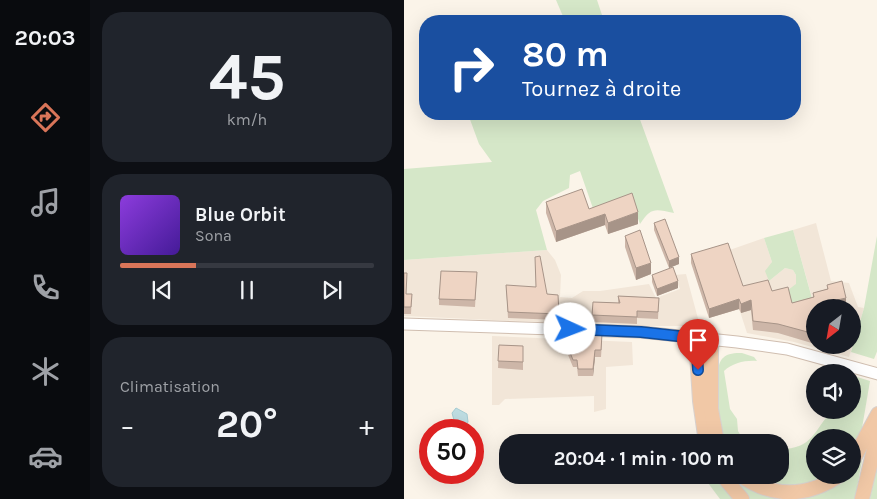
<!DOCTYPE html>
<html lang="fr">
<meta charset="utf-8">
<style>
:root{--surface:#171b24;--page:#20242c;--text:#f1f3f6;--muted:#9ea1a6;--line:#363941;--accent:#d97559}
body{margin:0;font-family:Karla,sans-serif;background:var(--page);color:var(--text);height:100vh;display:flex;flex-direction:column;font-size:19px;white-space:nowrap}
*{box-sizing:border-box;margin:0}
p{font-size:16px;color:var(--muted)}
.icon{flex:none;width:28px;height:28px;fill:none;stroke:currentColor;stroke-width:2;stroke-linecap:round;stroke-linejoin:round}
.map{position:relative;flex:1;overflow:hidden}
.drawer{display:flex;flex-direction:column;gap:12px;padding:12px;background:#0d0f14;width:314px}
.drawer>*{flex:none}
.banner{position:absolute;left:15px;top:15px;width:382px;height:105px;border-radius:20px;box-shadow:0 5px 20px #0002;background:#1a4fa0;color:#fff;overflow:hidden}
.needle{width:32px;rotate:211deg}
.tools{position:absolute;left:402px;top:299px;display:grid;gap:10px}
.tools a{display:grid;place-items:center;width:55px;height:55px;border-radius:50%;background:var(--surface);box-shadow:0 5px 20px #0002;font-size:25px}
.speed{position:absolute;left:15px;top:419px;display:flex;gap:10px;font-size:25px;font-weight:700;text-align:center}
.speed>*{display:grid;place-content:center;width:65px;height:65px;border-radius:50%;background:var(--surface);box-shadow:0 5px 20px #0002;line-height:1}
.speed .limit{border:8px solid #d22;background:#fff;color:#111}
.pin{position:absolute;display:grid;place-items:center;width:42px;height:42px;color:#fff;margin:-51px -21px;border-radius:50% 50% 50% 0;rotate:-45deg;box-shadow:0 0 5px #0007}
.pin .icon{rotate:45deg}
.me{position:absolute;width:55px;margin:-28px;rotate:92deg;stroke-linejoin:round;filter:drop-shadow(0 0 4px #0008)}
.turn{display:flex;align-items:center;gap:18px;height:105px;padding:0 20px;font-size:22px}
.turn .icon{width:65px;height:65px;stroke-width:2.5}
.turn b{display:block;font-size:35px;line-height:42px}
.big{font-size:38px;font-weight:700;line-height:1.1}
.drawer .widget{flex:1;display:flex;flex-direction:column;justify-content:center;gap:8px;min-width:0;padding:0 18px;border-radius:20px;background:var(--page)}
.drawer .dial{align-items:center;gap:0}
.dial b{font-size:65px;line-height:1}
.song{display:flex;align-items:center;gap:15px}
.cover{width:60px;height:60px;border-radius:8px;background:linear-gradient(135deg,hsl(270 70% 55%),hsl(260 70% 35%))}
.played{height:5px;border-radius:2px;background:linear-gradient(90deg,var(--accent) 30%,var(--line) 30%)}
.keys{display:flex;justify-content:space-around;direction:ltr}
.heat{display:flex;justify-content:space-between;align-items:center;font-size:28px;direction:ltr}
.trip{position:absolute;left:95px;top:434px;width:290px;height:50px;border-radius:20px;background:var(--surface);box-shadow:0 5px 20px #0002;font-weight:700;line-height:50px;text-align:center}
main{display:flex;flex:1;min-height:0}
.menu{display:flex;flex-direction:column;width:90px;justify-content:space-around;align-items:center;background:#090b0e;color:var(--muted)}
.menu .icon{width:35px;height:35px}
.menu .selected{color:var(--accent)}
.menu b{font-size:22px;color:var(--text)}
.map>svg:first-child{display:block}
</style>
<main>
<nav class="menu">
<b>20:03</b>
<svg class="icon selected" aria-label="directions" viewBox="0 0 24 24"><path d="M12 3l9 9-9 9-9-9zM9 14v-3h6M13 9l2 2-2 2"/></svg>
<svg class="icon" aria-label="music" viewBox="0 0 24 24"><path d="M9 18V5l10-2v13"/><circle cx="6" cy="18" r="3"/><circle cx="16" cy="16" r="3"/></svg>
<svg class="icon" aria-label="phone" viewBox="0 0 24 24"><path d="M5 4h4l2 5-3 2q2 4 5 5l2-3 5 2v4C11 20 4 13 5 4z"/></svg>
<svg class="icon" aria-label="climate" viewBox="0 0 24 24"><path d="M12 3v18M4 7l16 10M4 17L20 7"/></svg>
<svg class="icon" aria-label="car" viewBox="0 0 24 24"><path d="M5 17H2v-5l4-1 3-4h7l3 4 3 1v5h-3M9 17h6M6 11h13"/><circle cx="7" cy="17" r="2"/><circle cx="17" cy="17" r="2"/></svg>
</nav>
<section class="drawer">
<div class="widget dial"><b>45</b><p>km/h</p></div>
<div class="widget">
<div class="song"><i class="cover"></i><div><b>Blue Orbit</b><p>Sona</p></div></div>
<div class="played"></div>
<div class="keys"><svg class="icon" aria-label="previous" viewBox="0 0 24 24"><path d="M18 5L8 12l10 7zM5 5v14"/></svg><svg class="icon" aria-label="pause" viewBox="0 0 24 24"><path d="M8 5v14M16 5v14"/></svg><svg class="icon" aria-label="next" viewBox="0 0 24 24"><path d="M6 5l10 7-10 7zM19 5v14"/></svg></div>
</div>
<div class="widget"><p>Climatisation</p>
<div class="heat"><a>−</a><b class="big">20°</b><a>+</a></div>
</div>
</section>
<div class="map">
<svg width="474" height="499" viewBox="0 0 474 499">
<rect width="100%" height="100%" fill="#fbf4e9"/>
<g fill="#f2e6d8" fill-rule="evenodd">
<path d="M412,223L427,281L445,283L454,307L460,308L445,357L390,342L343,333L317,253L360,238L368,262L365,281L381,268L389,270L392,275V284L409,301L389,230ZM411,308H449V345H411Z"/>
<polygon points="143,250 151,260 157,275 156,297 168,298 179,291 196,291 245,284 252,298 276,289 270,275 282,274 296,326 227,326 0,316 0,260"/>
<polygon points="88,336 228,342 229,365 202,367 202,409 190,412 190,396 101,399 95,405 88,405"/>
</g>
<g fill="#d5e7c8">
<polygon points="152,0 193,0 200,21 161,21"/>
<path d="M64,114H234L270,213C251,209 247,207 236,224L228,202L192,217L176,171L166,175L165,188L139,201L132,210L143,250L0,260V169L88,162L75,144Z"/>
<polygon points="389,230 409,302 389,309 384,290 392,284 392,275 389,270 381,268 365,281 361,271 368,262 360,238"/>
<polygon points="473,236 474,349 470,359 447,352 460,308"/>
<path d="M338,353L350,357L353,361C342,360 328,363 320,371L326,409L333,419L334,431L337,436L350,442H321C316,427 307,368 319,358C324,353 331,353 338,353Z"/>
<path d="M450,376L466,381L457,434L449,453V438H411V475H427C394,488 379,490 346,475H376V449C410,449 409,430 429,410L436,418L439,410H449Z"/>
<polygon points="459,455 451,499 346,499 325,475 331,475 367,494 449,475 449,469"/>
<polygon points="473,467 473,499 466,499"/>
<polygon points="298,475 310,475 330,499 316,499"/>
</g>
<polygon fill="#bfdee3" stroke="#a6cdd4" points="52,408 63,414 64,422 60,427 52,427 48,413"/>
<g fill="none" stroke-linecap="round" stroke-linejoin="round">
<g stroke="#d0beb0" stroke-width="13">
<polyline id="secondary" points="0,324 237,332 333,342 383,349 474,374"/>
</g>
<g stroke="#d8d1ce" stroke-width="16">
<g id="trunk">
<polyline points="292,338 296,401 302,442"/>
<polyline points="307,340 307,409 313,442"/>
<polyline points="449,460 474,414"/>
<polyline points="318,475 338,499"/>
<path d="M336,475C368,498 403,498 436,475"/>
<polyline points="458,499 474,433"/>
</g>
</g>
<use href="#secondary" stroke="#fff" stroke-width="11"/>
<use href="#trunk" stroke="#f1c8a6" stroke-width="14"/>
</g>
<g fill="#cdb6a8">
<polygon points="142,202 185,209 234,224 204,234 201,225 152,242 142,213"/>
<polygon points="250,223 275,264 265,268 250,230"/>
<polygon points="221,236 247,274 232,280 221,247"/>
<polygon points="287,254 339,286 368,291 388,303 409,297 409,293 423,289 423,285 442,307 411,308 411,344 374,333 349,330 347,310 337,313 335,309 305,318 287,263"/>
<polygon points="73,272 71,307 35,305 35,299"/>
<polygon points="0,273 2,294 8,294 7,314 0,314"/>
<polygon points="248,275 274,288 253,296 248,282"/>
<polygon points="102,285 143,294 154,295 155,320 104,318"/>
<polygon points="214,296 255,298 254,319 233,318 233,324 188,322 189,302 214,303"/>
<polygon points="158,332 198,342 197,357 191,357 189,376 174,376 173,367 169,367 158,340"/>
<polygon points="95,345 119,346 119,370 94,368"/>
<polygon points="416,345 443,345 441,352"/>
</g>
<g fill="#a79488">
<polygon points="234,212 234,224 204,234 204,223"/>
<polygon points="201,214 201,225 152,242 152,231"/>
<polygon points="275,257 275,264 265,268 265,261"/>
<polygon points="247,263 247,274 232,280 232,268"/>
<polygon points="274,281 274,288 253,296 253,289"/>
<polygon points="442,298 442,307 433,308 433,300"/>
<polygon points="335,299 335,309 305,318 305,309"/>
<polygon points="347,300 347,310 337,313 337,304"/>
<polygon points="191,350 191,357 189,376 189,369"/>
</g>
<g fill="#eed4c3" stroke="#a79488">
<polygon points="178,189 185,209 228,193 234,212 204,223 201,214 152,231 142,202"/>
<polygon points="261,219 275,257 265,261 250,223"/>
<polygon points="236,230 247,263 232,268 221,236"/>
<polygon points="324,243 339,286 364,280 368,291 384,287 388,303 410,297 409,293 424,289 423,285 438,281 442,298 433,300 434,308 411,308 411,334 374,324 349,321 347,300 337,304 335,299 305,309 287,254"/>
<polygon points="136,256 143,294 154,295 155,314 104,312 102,285 132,287 131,257"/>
<polygon points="269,267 274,281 253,289 248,275"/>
<polygon points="37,271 73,272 71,300 35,299"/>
<polygon points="0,273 3,273 2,294 8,294 7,307 0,307"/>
<polygon points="214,296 255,298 254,312 233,311 233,317 188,315 189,302 216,303"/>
<polygon points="158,332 198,334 197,350 191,350 189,369 174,369 173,360 169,360"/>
<polygon points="95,345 119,346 119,362 94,361"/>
</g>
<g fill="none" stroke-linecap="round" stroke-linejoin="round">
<g stroke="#114b97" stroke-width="12">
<polyline id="route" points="166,329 237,332 292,338 294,370"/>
</g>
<use href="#route" stroke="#1a73e8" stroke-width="9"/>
</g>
</svg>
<div class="tools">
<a><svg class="needle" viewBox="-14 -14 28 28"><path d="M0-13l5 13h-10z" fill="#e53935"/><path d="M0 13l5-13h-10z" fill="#9ea1a6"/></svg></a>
<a><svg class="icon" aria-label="sound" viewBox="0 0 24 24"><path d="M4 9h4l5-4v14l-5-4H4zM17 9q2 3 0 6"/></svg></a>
<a><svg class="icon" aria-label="layers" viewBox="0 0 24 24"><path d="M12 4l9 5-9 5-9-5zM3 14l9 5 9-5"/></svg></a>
</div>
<div class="speed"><div class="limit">50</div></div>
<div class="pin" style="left:294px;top:370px;background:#d93025"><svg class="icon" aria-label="arrive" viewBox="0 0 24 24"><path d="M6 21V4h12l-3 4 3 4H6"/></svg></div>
<svg class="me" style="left:166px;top:329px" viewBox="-20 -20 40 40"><circle r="19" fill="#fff"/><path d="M0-13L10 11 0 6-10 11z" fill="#1a73e8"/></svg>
<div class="trip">20:04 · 1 min · 100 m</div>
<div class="banner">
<div class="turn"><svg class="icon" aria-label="right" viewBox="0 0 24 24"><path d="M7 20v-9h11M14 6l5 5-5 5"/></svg><div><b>80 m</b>Tournez à droite</div></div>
</div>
</div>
</main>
